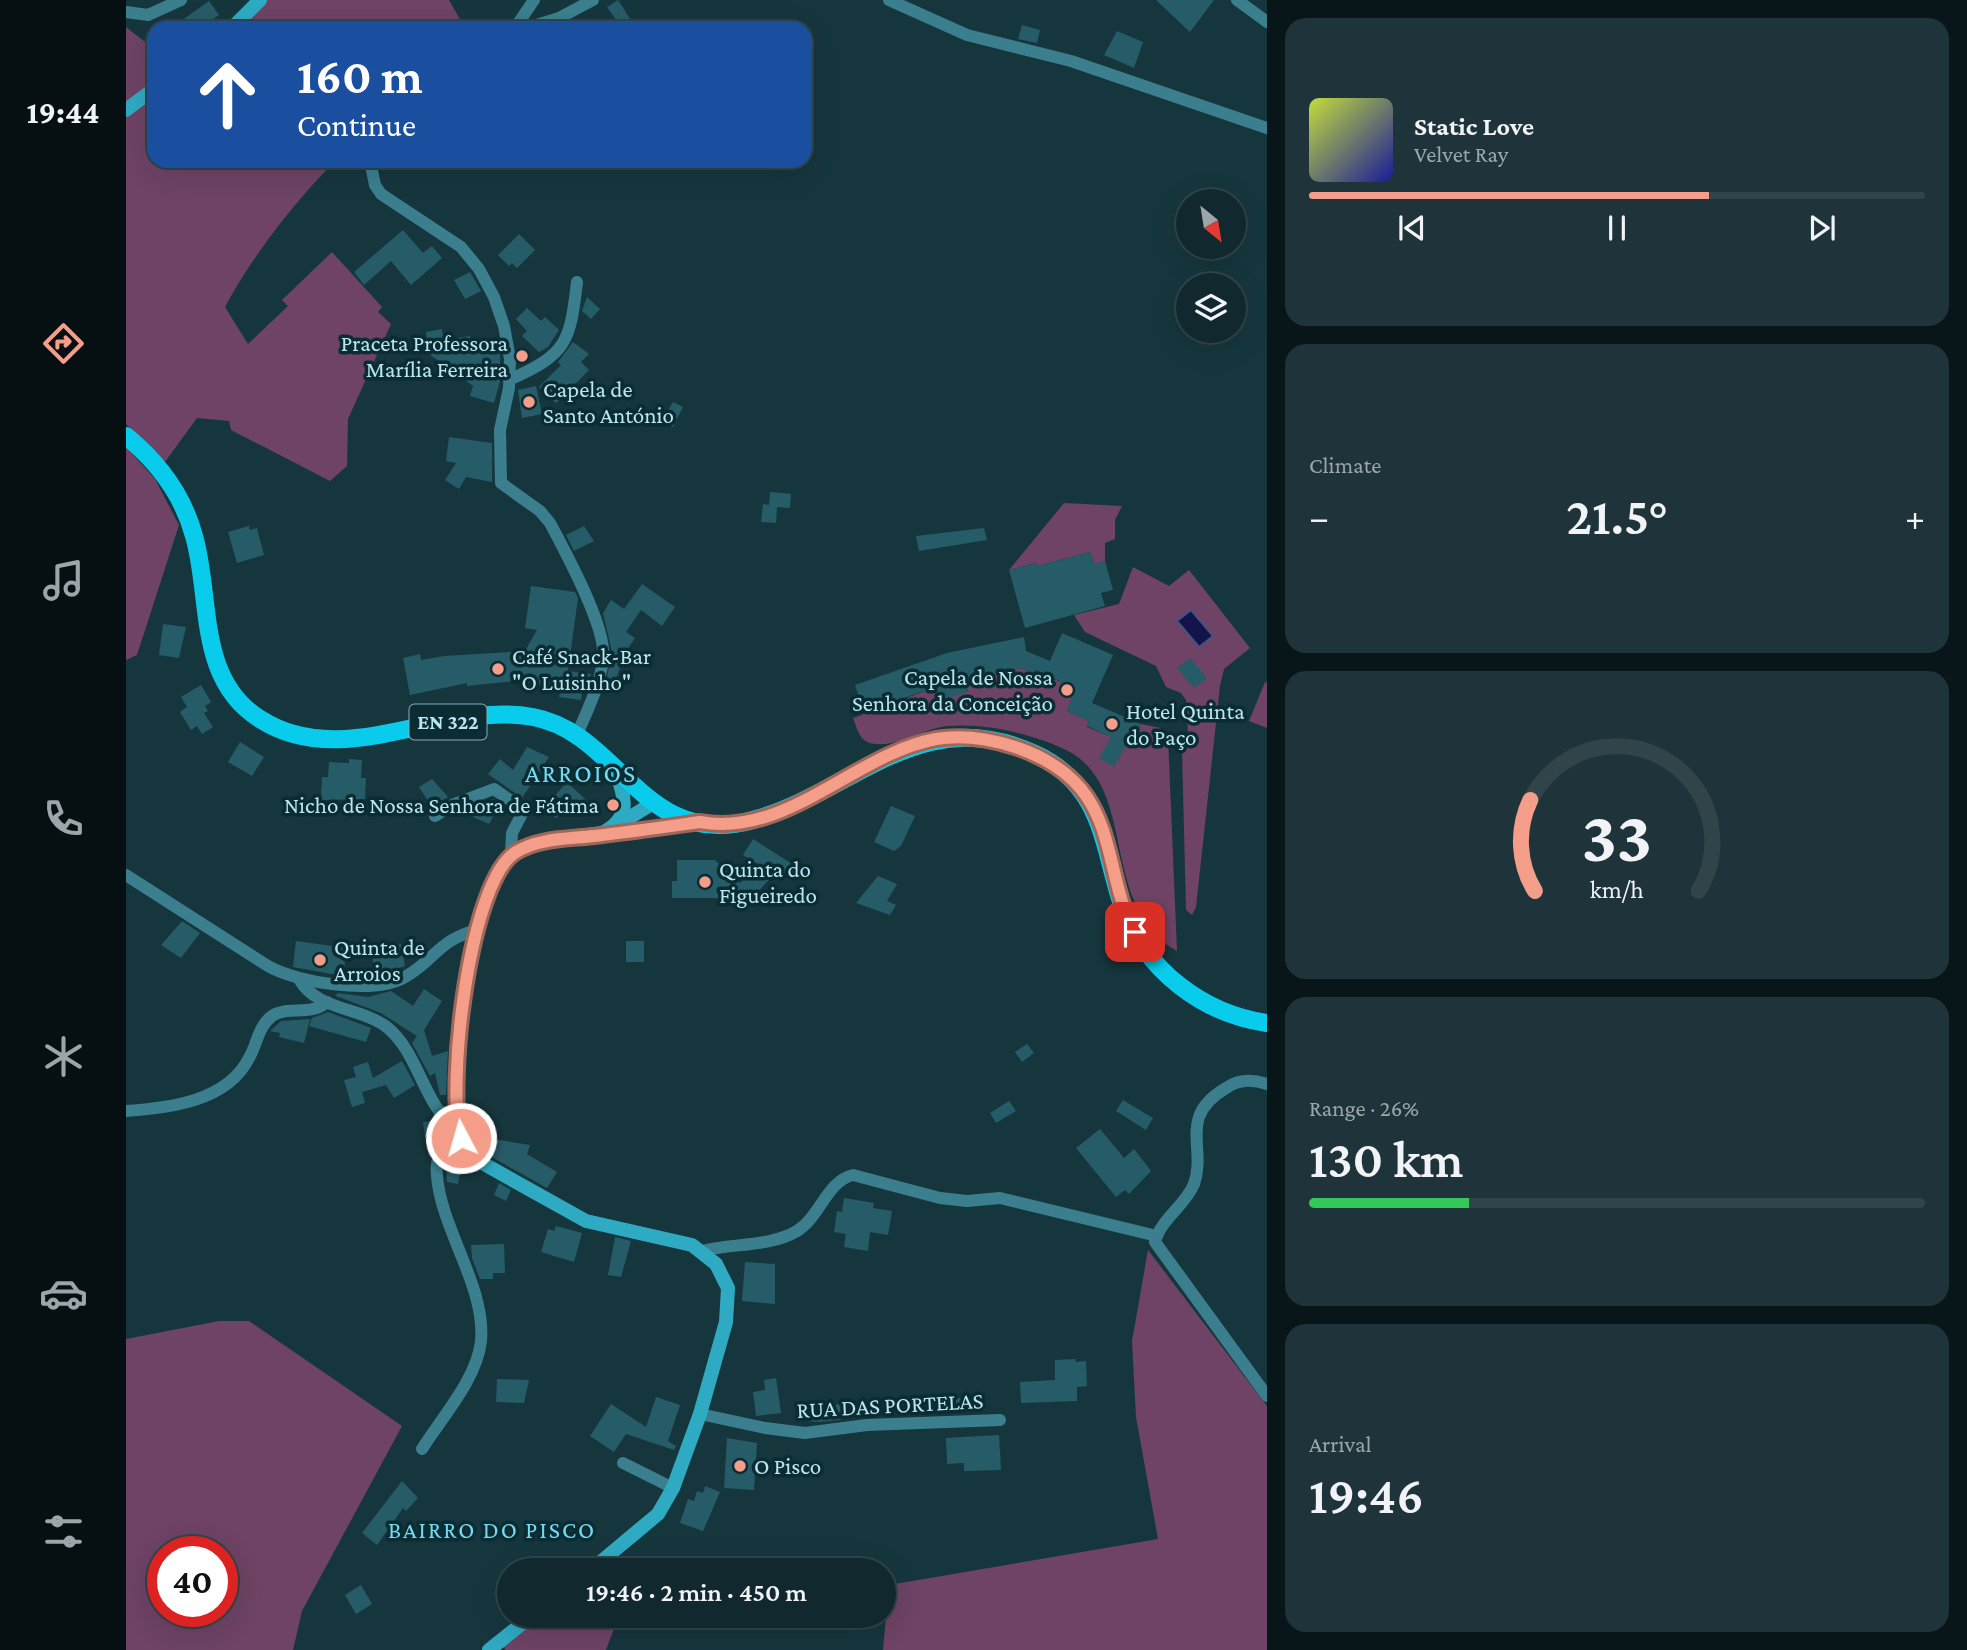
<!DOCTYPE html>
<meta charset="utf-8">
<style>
:root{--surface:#10282e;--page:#1e343a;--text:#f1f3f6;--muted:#9ca6aa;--line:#30444a;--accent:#f49e89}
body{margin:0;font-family:"Crimson Pro",serif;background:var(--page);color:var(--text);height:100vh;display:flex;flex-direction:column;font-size:26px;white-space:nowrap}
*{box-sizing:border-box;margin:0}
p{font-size:23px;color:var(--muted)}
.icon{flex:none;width:38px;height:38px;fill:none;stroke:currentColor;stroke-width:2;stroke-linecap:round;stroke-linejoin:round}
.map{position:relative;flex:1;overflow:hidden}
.drawer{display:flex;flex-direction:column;gap:18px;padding:18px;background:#091619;width:700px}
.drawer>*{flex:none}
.banner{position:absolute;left:21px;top:21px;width:665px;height:147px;border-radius:21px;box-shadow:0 7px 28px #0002,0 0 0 2px var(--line);background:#1a4fa0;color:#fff;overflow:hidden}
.needle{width:46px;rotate:150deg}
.buttons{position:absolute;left:1050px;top:189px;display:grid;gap:14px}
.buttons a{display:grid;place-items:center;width:70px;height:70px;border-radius:50%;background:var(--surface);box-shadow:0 7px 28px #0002,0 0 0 2px var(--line);font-size:35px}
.speed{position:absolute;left:21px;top:1536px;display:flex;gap:14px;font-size:35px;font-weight:700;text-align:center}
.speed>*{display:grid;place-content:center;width:91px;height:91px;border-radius:50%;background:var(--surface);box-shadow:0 7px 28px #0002,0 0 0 2px var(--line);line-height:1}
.speed .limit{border:10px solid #d22;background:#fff;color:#111}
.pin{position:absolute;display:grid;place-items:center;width:60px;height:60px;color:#fff;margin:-30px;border-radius:14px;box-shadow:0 4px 10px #0006}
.me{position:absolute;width:77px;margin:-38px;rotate:354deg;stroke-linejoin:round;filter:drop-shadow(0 0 5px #0008)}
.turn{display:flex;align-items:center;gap:24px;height:147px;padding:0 35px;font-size:32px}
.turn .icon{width:91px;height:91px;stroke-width:2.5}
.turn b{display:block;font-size:49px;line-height:60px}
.big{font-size:52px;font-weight:600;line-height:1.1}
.drawer .card{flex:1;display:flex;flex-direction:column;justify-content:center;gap:10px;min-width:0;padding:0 24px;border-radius:21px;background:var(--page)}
.drawer .dial{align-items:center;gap:0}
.dial svg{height:182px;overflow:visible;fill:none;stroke:var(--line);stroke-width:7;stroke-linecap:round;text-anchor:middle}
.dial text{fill:var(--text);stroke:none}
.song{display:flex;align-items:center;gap:21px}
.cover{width:84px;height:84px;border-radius:10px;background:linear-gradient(135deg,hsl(70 70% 55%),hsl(240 70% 35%))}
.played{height:7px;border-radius:4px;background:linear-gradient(90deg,var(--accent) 65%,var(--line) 65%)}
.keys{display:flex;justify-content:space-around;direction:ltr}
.heat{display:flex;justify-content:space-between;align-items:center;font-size:38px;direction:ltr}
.charge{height:10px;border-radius:5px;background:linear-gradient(90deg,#34c759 26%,var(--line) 0)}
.trip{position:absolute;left:371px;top:1558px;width:399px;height:70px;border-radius:35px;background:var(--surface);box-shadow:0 7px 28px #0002,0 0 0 2px var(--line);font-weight:600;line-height:70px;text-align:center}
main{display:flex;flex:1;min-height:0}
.tab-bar{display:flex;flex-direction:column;width:126px;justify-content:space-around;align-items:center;background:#061012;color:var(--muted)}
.tab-bar .icon{width:49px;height:49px}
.tab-bar .selected{color:var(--accent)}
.tab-bar b{font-size:32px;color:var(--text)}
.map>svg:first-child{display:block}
</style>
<main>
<nav class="tab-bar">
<b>19:44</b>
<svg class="icon selected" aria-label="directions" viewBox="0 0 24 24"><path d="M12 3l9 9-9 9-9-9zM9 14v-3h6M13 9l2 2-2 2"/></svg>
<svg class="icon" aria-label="music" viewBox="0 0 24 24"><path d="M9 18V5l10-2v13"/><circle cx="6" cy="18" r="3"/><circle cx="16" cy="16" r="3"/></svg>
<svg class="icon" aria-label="phone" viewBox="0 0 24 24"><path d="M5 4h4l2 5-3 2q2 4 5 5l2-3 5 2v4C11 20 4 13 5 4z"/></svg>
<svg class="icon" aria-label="climate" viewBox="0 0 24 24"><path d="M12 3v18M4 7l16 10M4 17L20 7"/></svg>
<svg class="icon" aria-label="car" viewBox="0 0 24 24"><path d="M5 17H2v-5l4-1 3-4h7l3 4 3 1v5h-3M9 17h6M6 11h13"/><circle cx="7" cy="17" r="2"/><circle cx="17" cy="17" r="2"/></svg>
<svg class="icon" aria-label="filters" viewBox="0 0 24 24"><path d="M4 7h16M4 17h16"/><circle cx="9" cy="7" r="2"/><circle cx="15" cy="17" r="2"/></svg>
</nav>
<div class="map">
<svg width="1141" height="1650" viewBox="0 0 1141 1650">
<rect width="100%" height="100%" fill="#16363d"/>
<g fill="#6e4365" fill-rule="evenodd">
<polygon points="139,0 323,0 339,28 115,28"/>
<path d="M0,27L28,49V161H209C166,205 128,254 99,307L122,344L162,306L156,300L206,252L256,307L252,312L265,324L222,419L221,466L204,481L105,430L103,421L71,418L39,462L0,424Z"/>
<polygon points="0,447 29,479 53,525 11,655 0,660"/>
<polygon points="938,503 996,506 989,520 989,539 979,543 979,561 968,564 964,552 911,566 910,563 883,570"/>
<polygon points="1007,567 1043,586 1063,570 1124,648 1098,669 1094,686 1070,907 1066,915 1060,910 1056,750 1062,733 1060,700 1055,693 1040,687 1030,666 959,632 948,615 993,604"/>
<path d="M894,668L936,682L932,692L946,698L941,711L963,721L961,727L1005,745L1015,724L1034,728L1042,737L1051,951C971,906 1014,786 940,750C905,733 848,720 811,728C789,733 767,749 744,743C733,740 731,728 727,718L810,687L814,700L842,691L838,679Z"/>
<polygon points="1139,682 1141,683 1141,728 1123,721"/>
<polygon points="1022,1250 1141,1406 1141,1650 757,1650 763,1585 1032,1539 1010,1417 1006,1341"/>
<path d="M93,1321H123L276,1426L176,1611L167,1650H0V1339ZM37,1552H96V1612H37Z"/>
<polygon points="419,1615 493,1615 480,1650 380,1650 377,1647"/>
</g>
<polygon fill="#13144c" stroke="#45537e" stroke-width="2" points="1065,610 1087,636 1073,647 1051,621"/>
<g fill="#265c68">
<polygon points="492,0 506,22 496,28 481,7"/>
<polygon points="1030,0 1088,0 1064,32"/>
<polygon points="83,1 93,15 74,28 45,28"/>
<polygon points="896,25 914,30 911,43 892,39"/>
<polygon points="991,31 1017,42 1008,68 978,55"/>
<polygon points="277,230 297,253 306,246 316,258 285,285 265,261 238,285 228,272"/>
<polygon points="393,234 409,250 391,268 386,263 383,266 372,255"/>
<polygon points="344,272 355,291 339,299 328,280"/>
<polygon points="461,297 474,309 465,319 456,311"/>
<polygon points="401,308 415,321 419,317 433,330 422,347 413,352 396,336 401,331 390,319"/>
<polygon points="316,329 318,340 344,336 346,348 352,347 353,354 374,351 374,381 368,403 344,396 347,386 303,354 300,332"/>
<polygon points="447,342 463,354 455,362 463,370 430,403 413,387 435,365 432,362"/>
<polygon points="410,386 416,414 396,418 392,390"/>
<polygon points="547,402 557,407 547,427 536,421"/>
<polygon points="323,437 366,443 366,482 340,477 333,489 319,480 330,463 320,461"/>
<polygon points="644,492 665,494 664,508 651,507 650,523 635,522 637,504 643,505"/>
<polygon points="123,526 124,530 131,528 138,555 111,563 102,532"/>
<polygon points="458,526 468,541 448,551 440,535"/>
<polygon points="858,528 861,540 793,551 790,536"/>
<polygon points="964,552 968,564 979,561 987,590 975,593 979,606 899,628 883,570 910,563 911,566"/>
<polygon points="516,584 549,607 536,626 515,610 500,632 509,638 499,653 485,694 478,692 486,652 477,613 485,600 498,609"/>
<polygon points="405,586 449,592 452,598 442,671 465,674 462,686 457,684 455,700 433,697 435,687 388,681 341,686 341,683 284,695 277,658 294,654 295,660 318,656 399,651 411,630 399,628"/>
<polygon points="37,624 60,627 53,658 33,655"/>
<polygon points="936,633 987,655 966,703 1015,724 1005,745 1001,744 988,767 973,758 985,737 961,726 963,721 941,711 946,698 932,692 936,682 909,670 908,674 894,668 838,679 842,692 814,700 810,687 743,710 741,705 736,707 729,685 821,653 898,637 900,651 924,661"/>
<polygon points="1064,658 1081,678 1068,688 1051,668"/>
<polygon points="75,685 85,702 79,706 82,711 78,713 87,727 76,734 71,726 65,730 54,712 61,707 55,697"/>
<polygon points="114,742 138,757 126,776 102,762"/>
<polygon points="401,747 423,757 396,798 362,774 374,759 387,770"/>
<polygon points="223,759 236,760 235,778 240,778 239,799 195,800 196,777 202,777 203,762 223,763"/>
<polygon points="306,779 322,797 306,807 293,787"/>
<polygon points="441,782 462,802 452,813 444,807 430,818 418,808"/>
<polygon points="367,799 374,804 363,824 342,815 337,810"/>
<polygon points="765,806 789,816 775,846 768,851 748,842"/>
<polygon points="627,839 666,864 656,880 648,874 620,905 613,898 610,901 601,898 546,898 546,881 551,881 551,860 589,860 614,883 632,864 617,855"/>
<polygon points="752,876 771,884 761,901 770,905 764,915 730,903"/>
<polygon points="56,921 74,933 55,958 35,945"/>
<polygon points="170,941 221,948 217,976 167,967"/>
<rect x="500" y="941" width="18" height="21"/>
<polygon points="275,944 279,966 250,976 245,950"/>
<polygon points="298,989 316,1001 298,1030 306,1056 322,1051 320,1095 314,1095 309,1073 304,1076 286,1043 291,1036 255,1013 210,996 211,993 242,997 265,991 287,1006"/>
<polygon points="202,1012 245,1028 240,1042 183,1026 186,1018"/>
<polygon points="184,1019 178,1043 153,1037 154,1033 144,1031 155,1021"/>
<polygon points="901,1044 908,1053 896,1062 889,1052"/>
<polygon points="276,1061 289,1085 268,1098 260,1085 236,1092 239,1103 226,1107 218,1080 230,1077 227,1067 242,1062 247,1078"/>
<polygon points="997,1100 1027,1118 1020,1130 990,1111"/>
<polygon points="883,1101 890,1111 870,1123 864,1113"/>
<polygon points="309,1121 312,1136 299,1138 297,1122"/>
<polygon points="974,1129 998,1158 1008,1149 1025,1171 1003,1194 999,1190 990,1197 950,1148"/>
<polygon points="355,1137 404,1145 401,1154 431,1172 421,1188 355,1151 348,1143"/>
<polygon points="326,1148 336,1159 332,1184 321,1182 320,1164"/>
<polygon points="373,1183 385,1190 380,1201 368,1195"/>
<polygon points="718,1198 748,1203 747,1208 766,1211 762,1235 744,1232 742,1251 718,1247 720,1234 708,1232 711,1211 716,1212"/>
<polygon points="430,1226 456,1233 448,1262 415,1252 422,1229 428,1231"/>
<polygon points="489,1237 505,1241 495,1277 482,1275"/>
<polygon points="378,1244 379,1273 367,1273 367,1279 354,1279 346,1258 345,1245"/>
<polygon points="619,1262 649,1264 649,1304 616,1301"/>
<polygon points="949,1359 950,1362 960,1361 961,1386 951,1387 951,1401 895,1403 894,1382 929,1380 929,1360"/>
<polygon points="650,1378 655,1413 630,1416 627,1392 639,1390 638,1380"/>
<polygon points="371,1379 403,1380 398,1403 370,1402"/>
<polygon points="530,1397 554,1405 542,1441 550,1446 548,1450 500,1434 488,1452 464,1436 485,1404 520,1427"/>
<rect x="823" y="1398" width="25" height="14"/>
<polygon points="720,1401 725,1415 713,1420 692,1422 669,1420"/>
<polygon points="873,1435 875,1470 838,1471 838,1463 821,1464 820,1438"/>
<polygon points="601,1438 631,1443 628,1490 598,1488"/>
<polygon points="276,1481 292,1498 280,1511 277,1508 251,1545 236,1533"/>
<polygon points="579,1486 594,1492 577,1531 554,1523 562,1499 568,1501 571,1491 577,1493"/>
<polygon points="235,1585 246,1604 230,1614 219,1595"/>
</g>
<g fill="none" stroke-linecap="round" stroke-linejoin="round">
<g stroke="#3b7f8e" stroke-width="12">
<polyline points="763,0 841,35 945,61 1141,128"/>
<polyline points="1111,0 1141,22"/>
<polyline points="0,12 22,15 55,0"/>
<polyline points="389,28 408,0"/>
<polyline points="401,28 433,18 467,0"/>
<path d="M244,161L249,185L255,194L335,247L353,269L368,297L378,326L384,359L383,388L374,430L375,483L414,511L424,523C439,551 478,623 477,653C477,681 461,710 451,735"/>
<path d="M385,379C441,354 444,342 451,282"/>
<polyline points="309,816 328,804 368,789 398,810 386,833 385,855"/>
<path d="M0,875L142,966C172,983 248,995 279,977C309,960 312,940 351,930"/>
<path d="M173,979C191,1011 236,1007 262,1028C294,1055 297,1106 332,1130C317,1138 309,1159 311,1176C315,1229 360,1287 355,1341C351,1379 316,1417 296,1449"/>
<path d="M1141,1084C1126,1079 1113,1079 1100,1088C1051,1117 1081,1147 1068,1184C1059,1206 1034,1220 1029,1242L1141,1396"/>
<path d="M0,1111C42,1108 101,1102 123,1058C131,1045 132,1026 146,1016C163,1005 184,1017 201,1002"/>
<path d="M576,1251C606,1243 644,1247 671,1231C694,1217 701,1181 727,1175L814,1198L841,1201L874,1198L1031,1236"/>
<polyline points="574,1414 639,1428 679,1433 741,1425 874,1420"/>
<polyline points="497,1463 547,1488"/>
</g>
<g stroke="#2faac3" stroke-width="14">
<polyline points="106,28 134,0"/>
<polyline points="0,110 28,89"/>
<polyline points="490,826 527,803"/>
<path d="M478,832C507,817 498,794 489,769"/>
<path d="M465,1570L532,1514L547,1488L574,1414L600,1322L602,1288L590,1264L566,1245L460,1221L349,1159C341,1151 335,1143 333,1132C320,1082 345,888 385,855C410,835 530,828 567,823"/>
<polyline points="363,1650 407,1615"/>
</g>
<path stroke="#09ccec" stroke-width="18" d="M0,436C33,463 57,495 68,536C86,598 70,679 134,719C218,773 318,700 407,717C494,733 517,851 627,820C728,792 794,701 909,754C978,786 976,845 997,908C1019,970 1077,1014 1141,1023"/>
</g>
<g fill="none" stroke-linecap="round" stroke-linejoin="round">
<g stroke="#9f6759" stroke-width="18">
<path id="route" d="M335,1138C320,1088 343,880 390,852C413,838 442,839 468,836C503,832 538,827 574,822C661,838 729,754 810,739C836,735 864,739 889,747C917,756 945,773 961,797C988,837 985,890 1009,932"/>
</g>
<use href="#route" stroke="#f49e89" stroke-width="12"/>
</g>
<g fill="#f49e89" stroke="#0b2c32" stroke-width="2.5">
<circle cx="396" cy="356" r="7"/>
<circle cx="403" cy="402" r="7"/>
<circle cx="372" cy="669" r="7"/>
<circle cx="941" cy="690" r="7"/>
<circle cx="986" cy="724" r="7"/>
<circle cx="487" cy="805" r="7"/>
<circle cx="579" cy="882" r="7"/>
<circle cx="194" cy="960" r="7"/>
<circle cx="614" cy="1466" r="7"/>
</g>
<g text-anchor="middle" stroke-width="7" stroke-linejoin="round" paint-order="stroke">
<rect fill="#0b2c32" stroke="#85aeb8" stroke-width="2" x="283.5" y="704.5" width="77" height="35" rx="5"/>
<g font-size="21" font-weight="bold" fill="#b9e6f1">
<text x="322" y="729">EN 322</text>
</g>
<g font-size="23" fill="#b9e6f1" stroke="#0b2c32" text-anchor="start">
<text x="382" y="351" text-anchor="end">Praceta Professora<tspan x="382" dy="26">Marília Ferreira</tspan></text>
<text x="417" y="397">Capela de<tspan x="417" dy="26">Santo António</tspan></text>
<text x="386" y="664">Café Snack-Bar<tspan x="386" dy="26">"O Luisinho"</tspan></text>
<text x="927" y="685" text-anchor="end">Capela de Nossa<tspan x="927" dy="26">Senhora da Conceição</tspan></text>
<text x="1000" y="719">Hotel Quinta<tspan x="1000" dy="26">do Paço</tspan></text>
<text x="473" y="813" text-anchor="end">Nicho de Nossa Senhora de Fátima</text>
<text x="593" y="877">Quinta do<tspan x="593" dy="26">Figueiredo</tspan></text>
<text x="208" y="955">Quinta de<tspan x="208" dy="26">Arroios</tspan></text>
<text x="628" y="1474">O Pisco</text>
</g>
<g font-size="23" fill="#b9e6f1" stroke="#0b2c32">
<text transform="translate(764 1405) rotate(-3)" y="8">RUA DAS PORTELAS</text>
</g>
<g font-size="24" letter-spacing="2" fill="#77d9f0" stroke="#0b2c32">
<text x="366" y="1538">BAIRRO DO PISCO</text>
</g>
<g font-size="26" letter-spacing="2" fill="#77d9f0" stroke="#0b2c32">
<text x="455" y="782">ARROIOS</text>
</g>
</g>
</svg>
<div class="buttons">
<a><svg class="needle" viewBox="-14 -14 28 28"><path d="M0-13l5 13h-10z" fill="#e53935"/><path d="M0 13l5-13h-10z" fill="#9ca6aa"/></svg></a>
<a><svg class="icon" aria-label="layers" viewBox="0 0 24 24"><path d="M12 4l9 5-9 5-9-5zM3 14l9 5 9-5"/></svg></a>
</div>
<div class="speed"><div class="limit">40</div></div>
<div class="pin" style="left:1009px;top:932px;background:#d93025"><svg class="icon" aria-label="arrive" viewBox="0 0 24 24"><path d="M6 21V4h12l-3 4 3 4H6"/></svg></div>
<svg class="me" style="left:335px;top:1138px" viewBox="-20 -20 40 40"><circle r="17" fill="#f49e89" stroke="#fff" stroke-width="3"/><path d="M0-11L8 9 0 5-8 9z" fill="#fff"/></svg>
<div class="trip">19:46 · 2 min · 450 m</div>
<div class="banner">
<div class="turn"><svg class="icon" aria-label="ahead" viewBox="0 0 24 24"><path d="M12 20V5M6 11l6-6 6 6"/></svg><div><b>160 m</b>Continue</div></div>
</div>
</div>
<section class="drawer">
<div class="card">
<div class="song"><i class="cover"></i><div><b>Static Love</b><p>Velvet Ray</p></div></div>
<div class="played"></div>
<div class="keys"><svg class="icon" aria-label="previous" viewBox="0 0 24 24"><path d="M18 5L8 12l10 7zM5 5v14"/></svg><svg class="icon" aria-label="pause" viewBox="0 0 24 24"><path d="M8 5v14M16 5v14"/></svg><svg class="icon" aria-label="next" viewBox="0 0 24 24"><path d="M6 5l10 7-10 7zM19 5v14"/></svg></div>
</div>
<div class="card"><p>Climate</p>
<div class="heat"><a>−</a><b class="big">21.5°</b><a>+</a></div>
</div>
<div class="card dial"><svg viewBox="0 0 100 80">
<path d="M14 69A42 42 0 1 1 86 69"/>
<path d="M14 69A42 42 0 0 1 12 29" stroke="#f49e89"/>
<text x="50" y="56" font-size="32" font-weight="700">33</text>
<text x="50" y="72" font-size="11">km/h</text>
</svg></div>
<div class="card"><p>Range · 26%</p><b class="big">130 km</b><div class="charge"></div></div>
<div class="card"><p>Arrival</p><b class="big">19:46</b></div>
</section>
</main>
